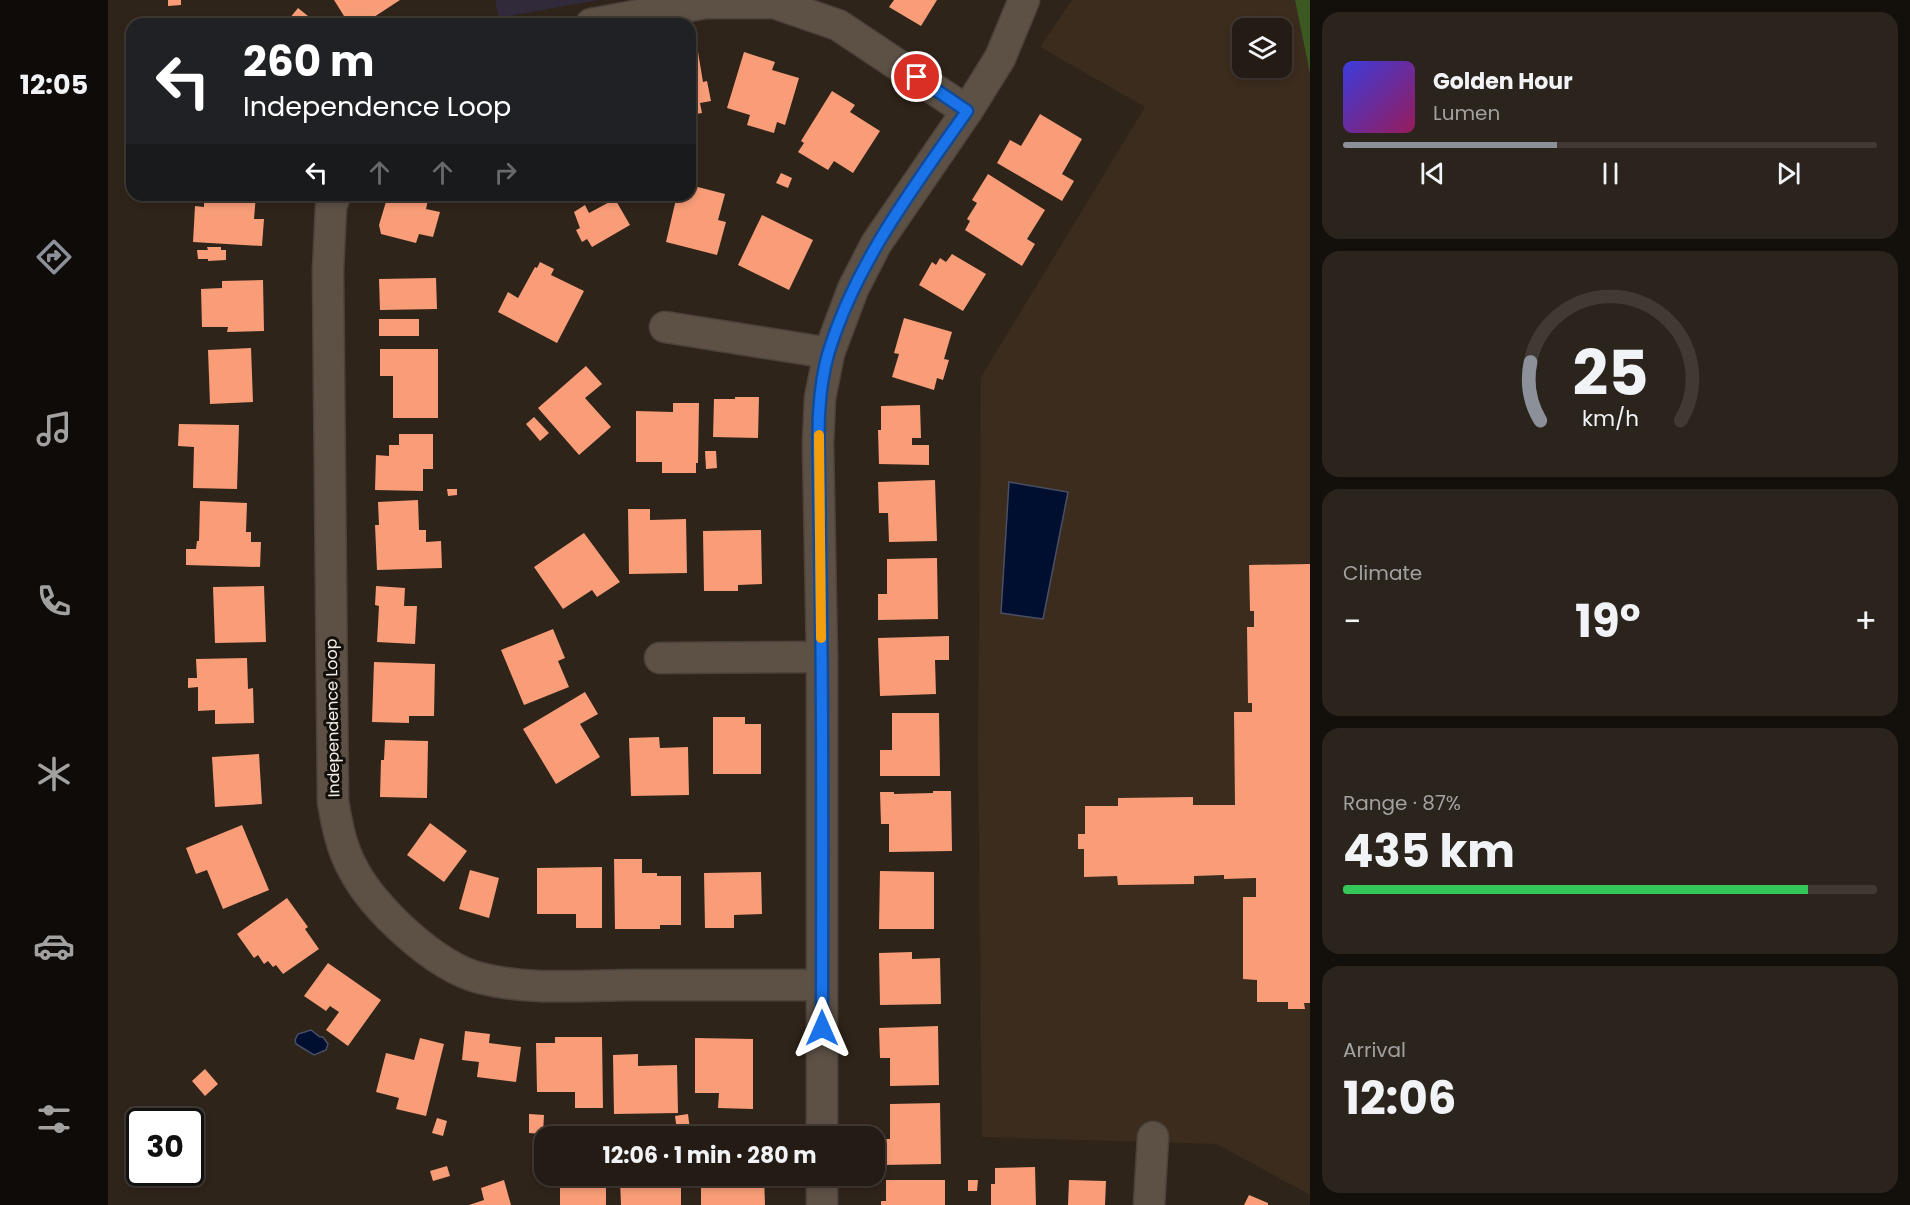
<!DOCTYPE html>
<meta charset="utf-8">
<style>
:root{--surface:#231b14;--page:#2b241d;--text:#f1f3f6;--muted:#a3a1a0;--line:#403934;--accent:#8c9099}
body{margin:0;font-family:Poppins,sans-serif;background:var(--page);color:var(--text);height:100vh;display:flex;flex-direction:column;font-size:22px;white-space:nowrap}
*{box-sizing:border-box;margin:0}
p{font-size:20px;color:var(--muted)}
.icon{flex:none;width:33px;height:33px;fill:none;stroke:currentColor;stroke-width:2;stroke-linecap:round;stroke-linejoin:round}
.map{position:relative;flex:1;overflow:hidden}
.side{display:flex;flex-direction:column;gap:12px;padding:12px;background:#130f0b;width:600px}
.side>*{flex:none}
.banner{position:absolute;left:18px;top:18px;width:570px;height:183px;border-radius:18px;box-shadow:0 3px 9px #0003,0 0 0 2px var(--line);background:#202124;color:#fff;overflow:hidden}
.tools{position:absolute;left:1124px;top:18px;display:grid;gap:12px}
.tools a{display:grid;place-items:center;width:60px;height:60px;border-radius:12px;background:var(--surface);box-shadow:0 3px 9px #0003,0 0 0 2px var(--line);font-size:30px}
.speed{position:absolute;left:18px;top:1108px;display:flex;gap:12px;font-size:30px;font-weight:700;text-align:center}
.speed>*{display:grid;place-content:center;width:78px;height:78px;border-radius:50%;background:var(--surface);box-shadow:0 3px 9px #0003,0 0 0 2px var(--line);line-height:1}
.speed .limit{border:3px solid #111;border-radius:9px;background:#fff;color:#111}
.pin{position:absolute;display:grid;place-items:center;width:51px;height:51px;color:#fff;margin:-26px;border:3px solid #fff;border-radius:50%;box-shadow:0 2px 6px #0007}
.me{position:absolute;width:66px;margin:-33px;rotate:0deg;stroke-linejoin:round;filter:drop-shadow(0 0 4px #0008)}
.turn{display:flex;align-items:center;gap:21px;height:126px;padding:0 18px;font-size:27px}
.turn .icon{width:78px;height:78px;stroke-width:2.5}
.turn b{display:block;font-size:42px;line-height:51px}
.lanes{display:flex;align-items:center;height:57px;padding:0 18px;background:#0003;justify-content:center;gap:30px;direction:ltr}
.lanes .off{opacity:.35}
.big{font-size:45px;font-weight:700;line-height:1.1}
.side .card{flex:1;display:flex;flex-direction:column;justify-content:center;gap:9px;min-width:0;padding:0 21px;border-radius:18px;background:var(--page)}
.side .dial{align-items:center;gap:0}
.dial svg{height:156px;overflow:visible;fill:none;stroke:var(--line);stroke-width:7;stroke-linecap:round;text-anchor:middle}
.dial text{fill:var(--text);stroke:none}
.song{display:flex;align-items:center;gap:18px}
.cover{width:72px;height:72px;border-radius:9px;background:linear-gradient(135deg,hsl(240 70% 55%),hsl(330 70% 35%))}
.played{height:6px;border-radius:3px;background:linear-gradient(90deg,var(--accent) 40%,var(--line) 40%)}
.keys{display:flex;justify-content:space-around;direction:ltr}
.heat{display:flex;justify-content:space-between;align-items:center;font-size:33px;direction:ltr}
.charge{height:9px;border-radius:4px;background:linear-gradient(90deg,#34c759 87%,var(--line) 0)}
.trip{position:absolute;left:426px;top:1126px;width:351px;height:60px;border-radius:18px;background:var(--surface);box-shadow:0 3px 9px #0003,0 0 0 2px var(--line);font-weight:700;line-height:60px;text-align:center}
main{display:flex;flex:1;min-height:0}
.tab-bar{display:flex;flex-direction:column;width:108px;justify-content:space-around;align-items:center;background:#0e0b08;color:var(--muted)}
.tab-bar .icon{width:42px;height:42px}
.tab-bar .active{color:var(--accent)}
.tab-bar b{font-size:27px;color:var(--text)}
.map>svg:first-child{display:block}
</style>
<main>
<nav class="tab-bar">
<b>12:05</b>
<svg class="icon active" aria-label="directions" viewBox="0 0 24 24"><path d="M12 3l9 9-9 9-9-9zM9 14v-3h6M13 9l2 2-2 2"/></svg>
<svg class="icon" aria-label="music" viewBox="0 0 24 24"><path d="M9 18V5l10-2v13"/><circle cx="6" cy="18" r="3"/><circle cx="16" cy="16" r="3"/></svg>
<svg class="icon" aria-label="phone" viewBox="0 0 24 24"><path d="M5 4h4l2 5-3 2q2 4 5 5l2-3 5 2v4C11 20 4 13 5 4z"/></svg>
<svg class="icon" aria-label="climate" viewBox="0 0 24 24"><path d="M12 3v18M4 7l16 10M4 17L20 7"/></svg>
<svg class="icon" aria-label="car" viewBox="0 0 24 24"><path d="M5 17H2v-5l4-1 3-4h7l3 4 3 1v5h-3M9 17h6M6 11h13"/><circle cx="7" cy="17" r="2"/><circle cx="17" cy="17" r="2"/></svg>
<svg class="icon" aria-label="filters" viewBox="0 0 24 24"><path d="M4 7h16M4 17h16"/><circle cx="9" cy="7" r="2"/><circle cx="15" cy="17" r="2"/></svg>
</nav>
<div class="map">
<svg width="1202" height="1205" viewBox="0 0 1202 1205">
<rect width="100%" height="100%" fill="#2f241a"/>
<polygon fill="#312a3b" points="387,0 490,0 391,18"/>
<path fill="#3b2c1d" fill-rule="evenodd" d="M964,0H1187L1202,74V1195L1109,1144L874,1137L870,749L873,377L1037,107L932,47ZM1134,28H1173V68H1134Z"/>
<polygon fill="#3c5922" points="1187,0 1202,0 1202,74"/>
<g fill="#000e30" stroke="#495066" stroke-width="1.5">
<polygon points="901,482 960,492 935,619 893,613"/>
<polygon points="203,1030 212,1037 215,1037 220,1044 218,1050 206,1055 188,1044 187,1040 190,1034"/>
</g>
<g fill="#f99d78">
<polygon points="60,0 73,0 73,5 60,6"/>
<polygon points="226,0 292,0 266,17 271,24 241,24"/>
<polygon points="786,0 829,0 813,26 781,7"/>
<polygon points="190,8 210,24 177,24"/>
<polygon points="590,52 595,82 599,81 603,101 592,103 594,113 582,115 582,54"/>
<polygon points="636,52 667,62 664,70 691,78 677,125 669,122 666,133 639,125 642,115 619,108"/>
<polygon points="724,91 747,105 742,112 772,131 745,173 726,161 720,170 690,152 696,143 693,141"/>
<polygon points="932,114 974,139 954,174 966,181 954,201 889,163 902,140 913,146"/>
<polygon points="673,173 684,178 680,188 668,183"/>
<polygon points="880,174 937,210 919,239 927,244 914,266 857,230 862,221 859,219 869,203 864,200"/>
<polygon points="582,185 617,194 610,220 618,222 609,255 558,242 569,195 582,195"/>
<polygon points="96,195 148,195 146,219 156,219 154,246 85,242 87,206 96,207"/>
<polygon points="280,195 300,195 320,200 318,209 332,212 325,237 311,234 308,243 273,234 271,225"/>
<polygon points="507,199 522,225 484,247 479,239 474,242 468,230 472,228 466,212 477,205 481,213"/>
<polygon points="654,215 705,240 681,290 630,265"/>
<polygon points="99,247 113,247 113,250 118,250 118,260 100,261 100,259 90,259 89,250 100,250"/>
<polygon points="844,254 878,274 855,311 811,285 824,262 828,265 832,258 838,262"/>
<polygon points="432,262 446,269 443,275 476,291 449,343 390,312 400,292 410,298 427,267 429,268"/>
<polygon points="328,278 329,309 272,310 271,279"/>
<polygon points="155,280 156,331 119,332 120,327 94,327 93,289 114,288 114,281"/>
<polygon points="796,318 844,332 836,359 841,360 835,380 829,378 826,390 784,377 791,354 786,353"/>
<rect x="271" y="319" width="40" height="17"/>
<polygon points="143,348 145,402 102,404 100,350"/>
<polygon points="272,349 330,349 330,418 285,418 285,376 272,376"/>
<polygon points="478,366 494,384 477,398 503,427 471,455 430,408"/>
<polygon points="627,397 651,397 650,438 605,437 606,399 627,399"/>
<polygon points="565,403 591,403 590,463 588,463 588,473 554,473 554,462 528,462 528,411 565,412"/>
<polygon points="812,405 813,438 804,438 804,445 821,445 821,465 771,464 770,430 773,430 773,406"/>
<polygon points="426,417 441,433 432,441 418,424"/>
<polygon points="71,424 131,425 129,489 85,488 86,447 70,446"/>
<polygon points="291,434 325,434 325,469 315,469 315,491 267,490 268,455 281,456 281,445 291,445"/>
<polygon points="597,451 608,451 609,468 598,469"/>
<polygon points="827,480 829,541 781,542 780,513 771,513 770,482"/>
<polygon points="339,489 349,489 349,495 340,496"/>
<polygon points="310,500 311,530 318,530 318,542 333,541 334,568 269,570 267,525 271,525 270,502"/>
<polygon points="92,501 139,503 138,532 143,532 143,542 153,542 152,567 78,565 78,549 88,549 89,541 91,541"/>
<polygon points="520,509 542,509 542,520 578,519 579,573 521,574"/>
<polygon points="653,530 654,584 630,585 630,591 596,591 595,531"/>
<polygon points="476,533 512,582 489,597 484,590 455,609 426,567"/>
<polygon points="829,558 830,619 770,620 770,594 779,594 779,559"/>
<polygon points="1202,564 1202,1003 1196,1003 1197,1009 1180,1009 1180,1002 1149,1002 1149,980 1135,979 1135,897 1148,897 1148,878 1116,879 1116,875 1086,876 1086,884 1010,885 1009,876 976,877 976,849 970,849 970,834 977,834 977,806 1010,806 1010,798 1085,797 1085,805 1127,805 1126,712 1144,712 1144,703 1140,703 1139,627 1146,627 1146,611 1142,611 1141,565"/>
<polygon points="156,586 158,642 107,643 105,587"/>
<polygon points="268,586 297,588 296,606 309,606 307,644 269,642 271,606 267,605"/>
<polygon points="445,629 457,658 450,661 461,687 416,705 393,650"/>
<polygon points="841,636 841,660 827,660 828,694 772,696 770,638"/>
<polygon points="139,658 140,689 145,688 146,723 107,724 107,710 90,711 90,687 80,688 80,678 89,678 88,659"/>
<polygon points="266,662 327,664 326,716 301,716 301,723 264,722"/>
<polygon points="477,692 490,714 472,724 492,757 448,784 415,729"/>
<polygon points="784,713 831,713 832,776 772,776 772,750 784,750"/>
<polygon points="605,717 637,717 637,724 653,724 653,774 605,774"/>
<polygon points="551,737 552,748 580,747 581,795 523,796 521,738"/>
<polygon points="277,740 320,741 319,798 272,797 273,760 276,760"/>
<polygon points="151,754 154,804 107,807 104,757"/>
<polygon points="825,791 843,791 844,851 781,852 781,824 773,824 772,792 786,792 786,794 825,793"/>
<polygon points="322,823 359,851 336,882 299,855"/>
<polygon points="134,825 161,890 115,909 99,870 88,874 78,848"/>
<polygon points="506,859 534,859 534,873 549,873 549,876 573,876 573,925 552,925 552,929 507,929"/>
<polygon points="494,867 494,928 468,928 468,914 429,914 429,868"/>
<polygon points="362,870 391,878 381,918 351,909"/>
<polygon points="772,871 826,872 826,929 771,929"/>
<polygon points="653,872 654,914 626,915 626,928 597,928 596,873"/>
<polygon points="179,898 200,927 197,929 211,949 175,974 168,965 165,967 160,961 156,964 150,955 146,958 129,934"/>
<polygon points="804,952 804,959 832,958 833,1004 772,1005 771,953"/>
<polygon points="220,963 273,1000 240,1046 218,1030 231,1012 222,1006 218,1011 196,996"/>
<polygon points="830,1026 831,1085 782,1086 782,1058 772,1058 771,1028"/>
<polygon points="357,1031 382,1034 381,1043 413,1047 408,1082 369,1077 371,1062 354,1060"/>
<polygon points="447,1037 494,1037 495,1108 467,1108 467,1092 429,1092 428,1043 447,1043"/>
<polygon points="312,1038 336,1044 318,1116 288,1109 291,1098 268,1092 278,1053 306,1060"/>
<polygon points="587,1038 645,1039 645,1109 610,1108 611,1093 587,1093"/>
<polygon points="530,1054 530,1066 569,1065 570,1113 506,1114 505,1055"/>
<polygon points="97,1069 110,1084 97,1096 84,1081"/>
<polygon points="832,1103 833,1164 773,1165 773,1139 782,1139 782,1104"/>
<polygon points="421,1114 436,1115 435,1134 421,1133"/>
<polygon points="580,1114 582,1130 569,1131 567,1116"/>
<polygon points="329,1118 339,1121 335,1136 324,1133"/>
<polygon points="82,1147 92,1151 87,1163 82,1162"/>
<polygon points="339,1166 342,1176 325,1181 322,1171"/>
<polygon points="927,1167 928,1205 883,1205 883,1184 887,1184 887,1168"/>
<polygon points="535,1176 562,1176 562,1178 573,1178 573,1205 513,1205 512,1181 535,1180"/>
<polygon points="593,1176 656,1176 657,1205 593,1205"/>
<rect x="452" y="1179" width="46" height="26"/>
<polygon points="396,1180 403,1205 361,1205 376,1200 373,1188"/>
<polygon points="778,1180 837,1180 837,1205 773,1205 773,1201 778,1201"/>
<polygon points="860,1180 870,1180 869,1191 860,1191"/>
<polygon points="961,1180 998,1181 997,1205 960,1205"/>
<polygon points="1141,1195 1160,1203 1160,1205 1136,1205"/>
</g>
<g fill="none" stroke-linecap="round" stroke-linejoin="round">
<g stroke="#4b423b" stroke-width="33">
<g id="minor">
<polyline points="483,24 597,3 666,3 730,25 859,111"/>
<path d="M227,195L223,207L220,270L225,802C229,824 233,847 244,867C264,908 328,967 372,978C422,991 476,985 527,985C589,985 652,985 714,985"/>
<polyline points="557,327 721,353"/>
<polyline points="552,658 714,657"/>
<polyline points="714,1137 714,657 710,444 712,398 721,353 745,289 768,244 859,111 892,58 916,0"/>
<polyline points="714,1176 714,1205"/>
<polyline points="1041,1205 1045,1137"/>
</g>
</g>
<use href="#minor" stroke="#5d5146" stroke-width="30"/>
</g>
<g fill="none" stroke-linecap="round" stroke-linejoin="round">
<g stroke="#114b97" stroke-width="15">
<path id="route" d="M714,1028C714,889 715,749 713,610C712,565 712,520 711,475C710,434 709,391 721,351C749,261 806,187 859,111L809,77"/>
</g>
<use href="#route" stroke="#1a73e8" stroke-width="10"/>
<polyline stroke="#f59e0b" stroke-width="10" points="711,435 713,638"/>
</g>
<g text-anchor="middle" stroke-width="6" stroke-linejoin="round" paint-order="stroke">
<g font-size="16" fill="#f2ebe4" stroke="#130f0a">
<text transform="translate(224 718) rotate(-91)" y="6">Independence Loop</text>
</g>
</g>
</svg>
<div class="tools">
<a><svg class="icon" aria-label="layers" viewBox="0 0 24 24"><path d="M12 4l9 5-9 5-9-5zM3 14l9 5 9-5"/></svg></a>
</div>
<div class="speed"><div class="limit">30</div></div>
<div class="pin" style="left:809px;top:77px;background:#d93025"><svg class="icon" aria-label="arrive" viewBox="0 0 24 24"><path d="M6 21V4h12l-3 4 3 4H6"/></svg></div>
<svg class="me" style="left:714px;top:1028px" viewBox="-20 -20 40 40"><path d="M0-17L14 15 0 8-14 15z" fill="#1a73e8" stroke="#fff" stroke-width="4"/></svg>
<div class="trip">12:06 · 1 min · 280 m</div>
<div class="banner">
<div class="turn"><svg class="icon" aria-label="left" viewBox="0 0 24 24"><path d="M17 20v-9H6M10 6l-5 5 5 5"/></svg><div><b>260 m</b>Independence Loop</div></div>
<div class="lanes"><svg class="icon" aria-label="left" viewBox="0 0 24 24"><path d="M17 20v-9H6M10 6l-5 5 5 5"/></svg><svg class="icon off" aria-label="ahead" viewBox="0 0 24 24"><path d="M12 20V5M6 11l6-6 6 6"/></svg><svg class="icon off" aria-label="ahead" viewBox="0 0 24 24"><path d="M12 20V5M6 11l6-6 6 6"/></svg><svg class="icon off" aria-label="right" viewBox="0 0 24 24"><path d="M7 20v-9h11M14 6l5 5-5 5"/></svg></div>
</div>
</div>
<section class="side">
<div class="card">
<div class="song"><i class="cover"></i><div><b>Golden Hour</b><p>Lumen</p></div></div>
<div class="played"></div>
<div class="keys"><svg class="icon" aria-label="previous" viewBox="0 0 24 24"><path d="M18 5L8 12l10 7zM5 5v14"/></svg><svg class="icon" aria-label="pause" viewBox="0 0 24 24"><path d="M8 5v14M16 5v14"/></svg><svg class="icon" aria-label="next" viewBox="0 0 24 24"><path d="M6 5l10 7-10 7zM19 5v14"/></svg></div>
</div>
<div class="card dial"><svg viewBox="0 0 100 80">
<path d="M14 69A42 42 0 1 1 86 69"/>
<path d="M14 69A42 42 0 0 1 9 39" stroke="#8c9099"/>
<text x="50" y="56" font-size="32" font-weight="700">25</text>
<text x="50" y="72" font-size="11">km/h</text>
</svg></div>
<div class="card"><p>Climate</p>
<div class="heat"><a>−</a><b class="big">19°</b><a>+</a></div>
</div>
<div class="card"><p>Range · 87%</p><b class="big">435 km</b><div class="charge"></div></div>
<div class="card"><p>Arrival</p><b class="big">12:06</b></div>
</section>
</main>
